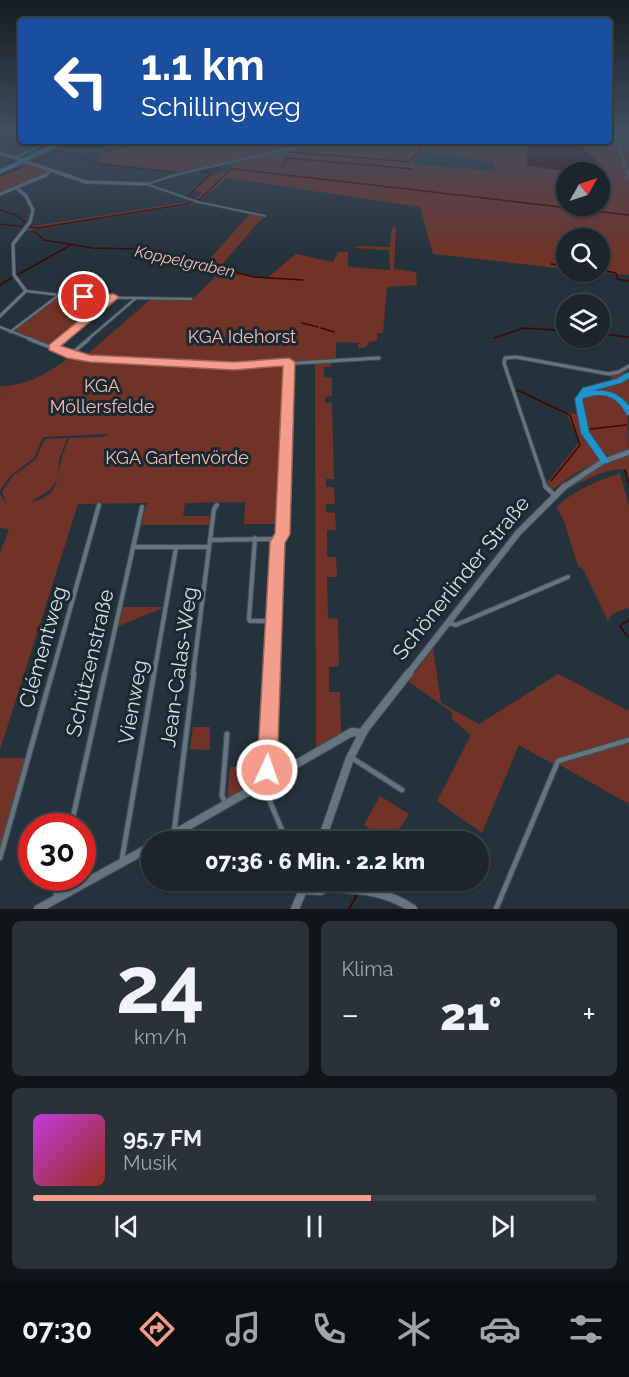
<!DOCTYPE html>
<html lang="de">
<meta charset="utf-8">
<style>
:root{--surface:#1b262c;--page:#283238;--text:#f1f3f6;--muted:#a0a5a9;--line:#394348;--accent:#f49d8c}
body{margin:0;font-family:Raleway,sans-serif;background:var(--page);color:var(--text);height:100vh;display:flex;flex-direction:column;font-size:22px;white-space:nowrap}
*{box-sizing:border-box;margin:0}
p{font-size:20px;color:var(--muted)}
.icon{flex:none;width:33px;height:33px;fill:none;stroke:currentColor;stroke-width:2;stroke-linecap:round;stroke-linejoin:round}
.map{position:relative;height:909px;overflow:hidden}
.details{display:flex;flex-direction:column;gap:12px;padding:12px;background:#0f1518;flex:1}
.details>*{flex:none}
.hud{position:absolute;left:18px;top:18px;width:594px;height:126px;border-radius:6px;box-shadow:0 2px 4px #0004,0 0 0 2px var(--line);background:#1a4fa0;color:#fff;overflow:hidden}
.needle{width:39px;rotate:51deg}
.buttons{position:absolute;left:556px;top:162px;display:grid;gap:12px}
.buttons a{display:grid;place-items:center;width:54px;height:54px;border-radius:50%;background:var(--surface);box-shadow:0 2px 4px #0004,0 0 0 2px var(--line);font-size:30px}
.speed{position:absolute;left:18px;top:813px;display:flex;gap:12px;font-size:30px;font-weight:700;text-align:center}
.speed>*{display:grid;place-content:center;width:78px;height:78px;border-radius:50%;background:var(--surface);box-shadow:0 2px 4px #0004,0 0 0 2px var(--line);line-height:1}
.speed .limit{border:9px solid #d22;background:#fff;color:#111}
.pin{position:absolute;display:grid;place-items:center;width:51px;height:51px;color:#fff;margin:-26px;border:3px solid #fff;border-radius:50%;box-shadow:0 2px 6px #0007}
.me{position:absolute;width:66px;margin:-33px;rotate:3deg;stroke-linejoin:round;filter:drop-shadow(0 0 4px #0008)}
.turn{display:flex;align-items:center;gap:21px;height:126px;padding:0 24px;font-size:27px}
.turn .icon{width:78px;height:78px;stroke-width:2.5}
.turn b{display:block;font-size:42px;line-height:51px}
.big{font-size:45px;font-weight:800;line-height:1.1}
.details .widget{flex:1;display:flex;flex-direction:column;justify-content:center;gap:9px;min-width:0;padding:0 21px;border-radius:9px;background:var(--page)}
.details .dial{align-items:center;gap:0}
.dial b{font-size:78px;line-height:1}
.song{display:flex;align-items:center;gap:18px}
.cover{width:72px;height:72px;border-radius:9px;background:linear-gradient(135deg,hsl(290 70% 55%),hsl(10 70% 35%))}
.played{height:6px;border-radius:3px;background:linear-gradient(90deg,var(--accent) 60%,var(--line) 60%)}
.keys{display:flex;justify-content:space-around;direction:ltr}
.heat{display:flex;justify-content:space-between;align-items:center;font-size:33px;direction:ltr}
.details .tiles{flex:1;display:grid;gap:12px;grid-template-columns:1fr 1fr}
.widget:last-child{grid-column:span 2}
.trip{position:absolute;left:141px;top:831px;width:348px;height:60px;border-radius:30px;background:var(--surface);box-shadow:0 2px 4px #0004,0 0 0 2px var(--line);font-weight:800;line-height:60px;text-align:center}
.menu{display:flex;height:96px;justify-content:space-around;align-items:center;background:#0b0f12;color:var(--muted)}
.menu .icon{width:42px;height:42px}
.menu .active{color:var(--accent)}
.menu b{font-size:27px;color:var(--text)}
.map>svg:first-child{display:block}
</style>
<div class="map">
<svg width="629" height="909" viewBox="0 0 629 909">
<rect width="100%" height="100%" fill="#24323b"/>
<g fill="#713328" fill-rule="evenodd">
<path d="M609,130H613L616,136L623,135L629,144V275L593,272H600V238H567V269L433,254L420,207L227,178L199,201L194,200L202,193L193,188L210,176L233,168L227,162L179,172L96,162L106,155L84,158L116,149L110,147L69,143L54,149L65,141H528L527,164L571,172H567V206H600V177L608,174L576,141H609ZM421,151L494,163V171L413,164Z"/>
<polygon points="24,162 49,172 0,194 0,172"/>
<polygon points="193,201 199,203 25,231 29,227"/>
<polygon points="250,214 263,217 220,267 205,264"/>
<path d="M392,227L396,228L394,269L416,272L417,285L387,287L383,333H377V341L370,342L365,348H358V344L363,343L336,342V359L272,362L273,359L269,364H287L281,524H244L245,502L185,503L183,516H210L209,525H141L147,503L78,504L0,750V553L9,529L0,528V494L7,505L2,492L13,476L36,459L45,439L67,438L59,460L58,478L50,490L30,502C58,497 56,483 61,461C63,453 66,445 69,438L102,437L109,434L43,437L34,458L10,476L0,490V395L3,393L0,394V386C25,387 50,372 70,357L87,358L85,356L151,299L191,301L223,269L258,278L279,279L267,278L296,254L333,262L338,252H348V267L390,270L389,250L354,248L360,246L390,247Z"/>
<polygon points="60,295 111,298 53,346 12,331"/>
<polygon points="331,361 331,367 324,367 324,377 332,378 332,396 325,397 325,403 332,403 334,479 326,479 326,487 334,487 335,504 326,504 326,512 335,513 336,530 327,530 327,557 336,557 337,577 327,577 328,618 338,619 339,666 329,667 329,692 340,692 341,734 316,749 315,362"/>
<path d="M621,369L625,373L629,371V411L627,412L629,449L609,456L597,450L594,452L599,461L574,474L552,490L547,483L579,442L566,412L576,414C572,384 589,388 612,380L610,371Z"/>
<path d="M629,456V481L625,469C599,468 587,484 568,486L597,468Z"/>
<path d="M619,470L629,506V608C621,610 611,612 608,621L583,569L578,566L564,521L556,507C574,491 595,481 619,474Z"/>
<polygon points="123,607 165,607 119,626"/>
<polygon points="433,648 441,703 479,724 558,674 629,711 629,739 562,757 553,764 519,745 482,833 437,801 471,735 451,718 453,713 408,681"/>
<polygon points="193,727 210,727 210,750 190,749"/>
<polygon points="629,742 629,804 558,764 560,761"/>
<polygon points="0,758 25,758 0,853"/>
<polygon points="230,767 263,767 262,782 227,799"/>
<polygon points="380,796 409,814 392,841 389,841 364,825"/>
</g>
<polygon fill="#420501" points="528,141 576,141 609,174 600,177 600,172 571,172 530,166 527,164"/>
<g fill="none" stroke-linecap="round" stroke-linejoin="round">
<g stroke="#420501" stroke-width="1.5">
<polyline points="297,146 317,141"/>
<polyline points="56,151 68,142"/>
<polyline points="418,151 426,141"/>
<polyline points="291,152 410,162"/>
<polyline points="84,158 141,141"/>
<polyline points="411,160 418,152"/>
<polyline points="34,161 58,151 101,164 141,169"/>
<polyline points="368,165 412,169"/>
<polyline points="282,166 287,158 366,165"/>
<polyline points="143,169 178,173"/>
<polyline points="211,174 200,171 219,168"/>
<polyline points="0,175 21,167"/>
<polyline points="187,197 210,175"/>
<polyline points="190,197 194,199"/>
<polyline points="0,210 16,215 27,224"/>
<polyline points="0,224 37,228 187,204 200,199 230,170 235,169 629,215"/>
<polyline points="34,231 44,240 93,248 137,249 254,277 303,280"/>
<polyline points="551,264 567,266"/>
<polyline points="600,270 616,273 617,279 629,281"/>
<polyline points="17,275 71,245"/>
<polyline points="0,285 13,277"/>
<polyline points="302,323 318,327"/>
<polyline points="321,328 334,332"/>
<polyline points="600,334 629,337"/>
<polyline points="494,338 524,328 567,331"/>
<polyline points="517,390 570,415 580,445 551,481"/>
<polyline points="590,429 626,425"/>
<polyline points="625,470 629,484"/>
<polyline points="627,636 620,626 629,619"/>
</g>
<polyline stroke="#420501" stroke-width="2" points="349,909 357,895"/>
<g stroke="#414d55" stroke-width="3">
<g id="minor-far4">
<polyline points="614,130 629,178"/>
<polyline points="16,157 50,141"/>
<polyline points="147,184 175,175 322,141"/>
<polyline points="149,185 198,202 265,216"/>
</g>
</g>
<g stroke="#414d55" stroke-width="4">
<g id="minor-far3">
<polyline points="26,291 76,297 191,299"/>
<polyline points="0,327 33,340"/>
<polyline points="10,332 59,295"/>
<polyline points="61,340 112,298"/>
<polyline points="87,340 135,299"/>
</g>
</g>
<g stroke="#414d55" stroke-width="5">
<g id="minor-far2">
<polyline points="29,339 70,355 90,358 248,366 379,358"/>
<polyline points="53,347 63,339"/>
<polyline points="70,355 89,339"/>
<polyline points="284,488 289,362"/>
<polyline points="546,488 504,363 505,358 516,357 609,374 619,372 629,366"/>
</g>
</g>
<g stroke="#414d55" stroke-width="6">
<g id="minor-far1">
<polyline points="545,486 553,494"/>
<polyline points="255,538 249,619 250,621 274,621"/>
<polyline points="211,540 278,539"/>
<polyline points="133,547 209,547"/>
<polyline points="449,623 456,625 568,577"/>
<polyline points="52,674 99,505"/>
<polyline points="105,674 142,507"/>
<polyline points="154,674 176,548"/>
<polyline points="193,674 214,509 217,505"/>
<polyline points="272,674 278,542 282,534 284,486"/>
</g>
</g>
<g stroke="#414d55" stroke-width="7">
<g id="minor">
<polyline points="352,758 402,790"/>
<polyline points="269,778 267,770 272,673"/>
<polyline points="263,785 287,842"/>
<polyline points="226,804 222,796 227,734"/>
<polyline points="71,826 105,673"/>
<polyline points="174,832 194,673"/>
<polyline points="0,858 52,673"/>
<polyline points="122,859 154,673"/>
<polyline points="55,898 60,878"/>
<polyline points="496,909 558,761 629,740"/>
</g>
</g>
<g stroke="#414d55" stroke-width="4.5">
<g id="tertiary">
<polyline points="0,153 86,182 147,184"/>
<polyline points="0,194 46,175 50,171"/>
<polyline points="0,316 26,291 14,275 13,244 30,222 33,210 26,196 17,188"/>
</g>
</g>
<g stroke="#414d55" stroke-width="8">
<polyline id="secondary-far2" points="563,488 602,462 629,452"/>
</g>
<g stroke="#414d55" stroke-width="8">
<polyline id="secondary-far1" points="408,674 518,533 565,486"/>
</g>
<g stroke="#414d55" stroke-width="10">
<g id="secondary">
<polyline points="160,842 352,732 362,733"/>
<polyline points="321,842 350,758 365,729 409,673"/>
<polyline points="314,880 325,888"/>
<path d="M304,890L321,891L325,888C357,889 385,890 413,909"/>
<polyline points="38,909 152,846"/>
<polyline points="295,909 307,880"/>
</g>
</g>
<g stroke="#414d55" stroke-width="5">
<polyline id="primary" points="0,172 64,141"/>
</g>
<g stroke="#414d55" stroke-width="2">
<path id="motorway" d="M627,373H629V378L621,383L587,392C604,388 618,392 629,406V415H627C621,403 612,394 598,395C593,395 588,397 583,398L582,399L589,432L609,461L608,463H602L581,433L575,399L583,388L617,379Z"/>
</g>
<use href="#minor-far4" stroke="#657580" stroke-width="1.5"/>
<use href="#minor-far3" stroke="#657580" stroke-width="2"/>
<use href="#minor-far2" stroke="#657580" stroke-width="3"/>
<use href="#minor-far1" stroke="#657580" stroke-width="4"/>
<use href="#minor" stroke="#657580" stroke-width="4.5"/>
<use href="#tertiary" stroke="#657580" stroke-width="3"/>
<use href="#secondary-far2" stroke="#657580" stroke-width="5"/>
<use href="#secondary-far1" stroke="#657580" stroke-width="6"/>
<use href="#secondary" stroke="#657580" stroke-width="8"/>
<use href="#primary" stroke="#3a87ae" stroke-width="4"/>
<use href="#motorway" fill="#1e93cd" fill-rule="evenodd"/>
<polyline stroke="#8a949c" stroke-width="1.5" points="622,130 629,141"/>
<polyline stroke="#8a949c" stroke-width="1.5" points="625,130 629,137"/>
</g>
<linearGradient id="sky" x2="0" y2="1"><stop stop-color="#141c20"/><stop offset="0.51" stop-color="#3f4f60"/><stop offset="1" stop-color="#3f4f60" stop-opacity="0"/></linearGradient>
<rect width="629" height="257" fill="url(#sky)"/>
<polygon fill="#f49d8c" stroke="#9f665b" stroke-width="1.5" points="84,294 114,294 119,297 61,346 90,355 234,362 289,358 295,362 290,534 285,543 277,770 274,777 267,780 260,777 257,770 270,542 275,533 283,366 234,370 90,362 67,358 49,350 49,345 104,300 80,299 78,297"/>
<g text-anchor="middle" stroke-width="6" stroke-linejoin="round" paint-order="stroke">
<g font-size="16" font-style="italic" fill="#f9bdb0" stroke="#1a2831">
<text transform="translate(185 261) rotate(12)" y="6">Koppelgraben</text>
</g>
<g font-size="18" fill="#f7baae" stroke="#1a2831">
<text x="242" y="343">KGA Idehorst</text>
<text x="102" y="392">KGA<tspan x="102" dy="21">Möllersfelde</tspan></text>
<text x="177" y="464">KGA Gartenvörde</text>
</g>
<g font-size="21" fill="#d7dfe5" stroke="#1a2831">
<text transform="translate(461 578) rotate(-51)" y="7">Schönerlinder Straße</text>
<text transform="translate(43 647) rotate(-74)" y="7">Clémentweg</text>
<text transform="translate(90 663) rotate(-77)" y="7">Schützenstraße</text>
<text transform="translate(179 667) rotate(-82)" y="7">Jean-Calas-Weg</text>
<text transform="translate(133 702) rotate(-80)" y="7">Vienweg</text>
</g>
</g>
</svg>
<div class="buttons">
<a><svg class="needle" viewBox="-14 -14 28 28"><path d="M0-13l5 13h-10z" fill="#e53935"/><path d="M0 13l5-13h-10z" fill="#a0a5a9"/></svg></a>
<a><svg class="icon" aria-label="search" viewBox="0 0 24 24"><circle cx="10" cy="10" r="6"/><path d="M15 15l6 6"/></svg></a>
<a><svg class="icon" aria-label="layers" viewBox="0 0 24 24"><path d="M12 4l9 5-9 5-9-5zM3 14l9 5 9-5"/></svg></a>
</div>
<div class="speed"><div class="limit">30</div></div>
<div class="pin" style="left:84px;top:297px;background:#d93025"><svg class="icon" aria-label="arrive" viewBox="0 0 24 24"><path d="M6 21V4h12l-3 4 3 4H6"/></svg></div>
<svg class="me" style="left:267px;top:770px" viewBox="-20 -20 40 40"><circle r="17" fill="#f49d8c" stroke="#fff" stroke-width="3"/><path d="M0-11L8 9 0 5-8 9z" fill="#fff"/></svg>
<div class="trip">07:36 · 6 Min. · 2.2 km</div>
<div class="hud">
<div class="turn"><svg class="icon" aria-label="left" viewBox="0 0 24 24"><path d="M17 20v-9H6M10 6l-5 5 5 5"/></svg><div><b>1.1 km</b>Schillingweg</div></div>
</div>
</div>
<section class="details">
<div class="tiles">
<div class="widget dial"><b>24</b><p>km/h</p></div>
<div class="widget"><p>Klima</p>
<div class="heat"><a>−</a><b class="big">21°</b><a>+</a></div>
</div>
<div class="widget">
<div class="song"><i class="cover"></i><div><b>95.7 FM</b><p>Musik</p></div></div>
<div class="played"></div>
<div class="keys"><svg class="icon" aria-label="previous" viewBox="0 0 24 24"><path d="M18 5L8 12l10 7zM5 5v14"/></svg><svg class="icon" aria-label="pause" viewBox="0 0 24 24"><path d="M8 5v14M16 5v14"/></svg><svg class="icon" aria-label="next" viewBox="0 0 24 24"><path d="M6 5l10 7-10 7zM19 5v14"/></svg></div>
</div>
</div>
</section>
<nav class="menu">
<b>07:30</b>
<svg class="icon active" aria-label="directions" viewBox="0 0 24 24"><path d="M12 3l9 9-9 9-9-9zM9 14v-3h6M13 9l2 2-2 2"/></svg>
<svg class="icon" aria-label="music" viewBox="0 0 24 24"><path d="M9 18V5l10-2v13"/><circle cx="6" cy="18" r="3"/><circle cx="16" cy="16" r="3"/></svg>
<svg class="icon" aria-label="phone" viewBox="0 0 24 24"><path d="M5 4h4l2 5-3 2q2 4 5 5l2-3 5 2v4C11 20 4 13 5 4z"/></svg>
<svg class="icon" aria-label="climate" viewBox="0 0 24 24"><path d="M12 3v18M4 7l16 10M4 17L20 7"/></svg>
<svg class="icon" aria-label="car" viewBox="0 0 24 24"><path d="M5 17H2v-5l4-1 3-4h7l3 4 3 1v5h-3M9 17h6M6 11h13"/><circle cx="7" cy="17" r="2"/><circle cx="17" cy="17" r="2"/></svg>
<svg class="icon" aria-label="filters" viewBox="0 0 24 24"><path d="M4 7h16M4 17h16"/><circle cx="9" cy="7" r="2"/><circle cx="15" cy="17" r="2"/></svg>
</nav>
